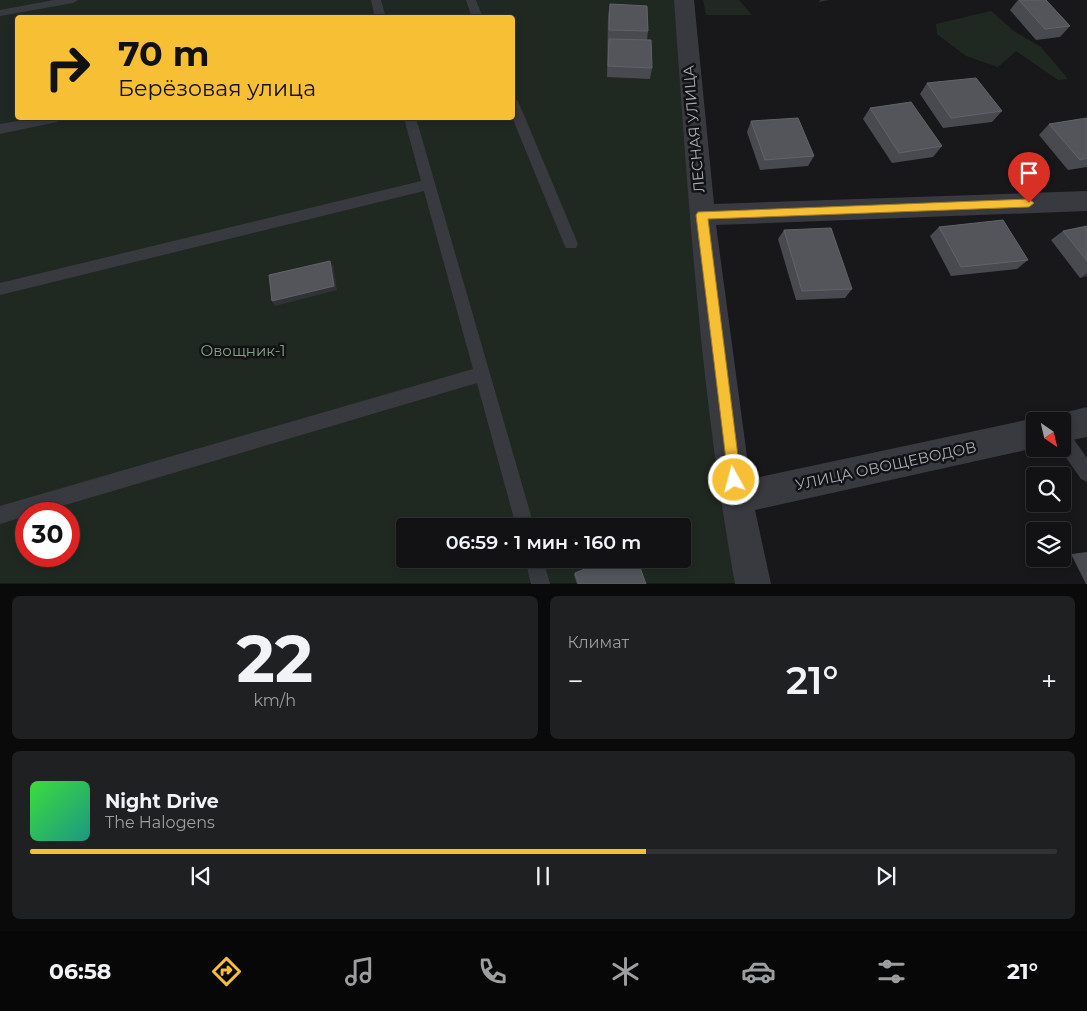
<!DOCTYPE html>
<html lang="ru">
<meta charset="utf-8">
<style>
:root{--surface:#121214;--page:#1f2022;--text:#f1f3f6;--muted:#9c9ea0;--line:#313234;--accent:#f6bf34}
body{margin:0;font-family:Montserrat,sans-serif;background:var(--page);color:var(--text);height:100vh;display:flex;flex-direction:column;font-size:19px;white-space:nowrap}
*{box-sizing:border-box;margin:0}
p{font-size:16px;color:var(--muted)}
.icon{flex:none;width:28px;height:28px;fill:none;stroke:currentColor;stroke-width:2;stroke-linecap:round;stroke-linejoin:round}
.map{position:relative;height:584px;overflow:hidden}
.side{display:flex;flex-direction:column;gap:12px;padding:12px;background:#0a0a0b;flex:1}
.side>*{flex:none}
.banner{position:absolute;left:15px;top:15px;width:500px;height:105px;border-radius:5px;box-shadow:0 2px 8px #0003,0 0 0 1px var(--line);background:#f6bf34;color:#111;overflow:hidden}
.needle{width:32px;rotate:146deg}
.buttons{position:absolute;left:1026px;top:412px;display:grid;gap:10px}
.buttons a{display:grid;place-items:center;width:45px;height:45px;border-radius:5px;background:var(--surface);box-shadow:0 2px 8px #0003,0 0 0 1px var(--line);font-size:25px}
.speed{position:absolute;left:15px;top:502px;display:flex;gap:10px;font-size:25px;font-weight:700;text-align:center}
.speed>*{display:grid;place-content:center;width:65px;height:65px;border-radius:50%;background:var(--surface);box-shadow:0 2px 8px #0003,0 0 0 1px var(--line);line-height:1}
.speed .limit{border:8px solid #d22;background:#fff;color:#111}
.pin{position:absolute;display:grid;place-items:center;width:42px;height:42px;color:#fff;margin:-51px -21px;border-radius:50% 50% 50% 0;rotate:-45deg;box-shadow:0 0 5px #0007}
.pin .icon{rotate:45deg}
.me{position:absolute;width:55px;margin:-28px;rotate:353deg;stroke-linejoin:round;filter:drop-shadow(0 0 4px #0008)}
.turn{display:flex;align-items:center;gap:18px;height:105px;padding:0 20px;font-size:22px}
.turn .icon{width:65px;height:65px;stroke-width:2.5}
.turn b{display:block;font-size:35px;line-height:42px}
.big{font-size:38px;font-weight:600;line-height:1.1}
.side .widget{flex:1;display:flex;flex-direction:column;justify-content:center;gap:8px;min-width:0;padding:0 18px;border-radius:8px;background:var(--page)}
.side .dial{align-items:center;gap:0}
.dial b{font-size:65px;line-height:1}
.song{display:flex;align-items:center;gap:15px}
.cover{width:60px;height:60px;border-radius:8px;background:linear-gradient(135deg,hsl(120 70% 55%),hsl(170 70% 35%))}
.played{height:5px;border-radius:2px;background:linear-gradient(90deg,var(--accent) 60%,var(--line) 60%)}
.keys{display:flex;justify-content:space-around;direction:ltr}
.heat{display:flex;justify-content:space-between;align-items:center;font-size:28px;direction:ltr}
.side .tiles{flex:1;display:grid;gap:12px;grid-template-columns:1fr 1fr}
.widget:last-child{grid-column:span 2}
.trip{position:absolute;left:396px;top:518px;width:295px;height:50px;border-radius:5px;background:var(--surface);box-shadow:0 2px 8px #0003,0 0 0 1px var(--line);font-weight:600;line-height:50px;text-align:center}
.dock{display:flex;height:80px;justify-content:space-around;align-items:center;background:#070708;color:var(--muted)}
.dock .icon{width:35px;height:35px}
.dock .active{color:var(--accent)}
.dock b{font-size:22px;color:var(--text)}
.map>svg:first-child{display:block}
</style>
<div class="map">
<svg width="1087" height="584" viewBox="0 0 1087 584">
<rect width="100%" height="100%" fill="#18181a"/>
<g fill="#202921" fill-rule="evenodd">
<path d="M0,0H677L737,583H0ZM18,18H512V118H18ZM26,514H69V556H26ZM405,526H682V559H405Z"/>
<polygon points="703,0 739,0 752,15 706,15"/>
<polygon points="991,11 1015,32 1041,47 1068,79 1058,80 1016,51 998,67 966,56 937,34 936,24"/>
</g>
<g fill="none" stroke-linecap="round" stroke-linejoin="round">
<g fill="#393a40" fill-rule="evenodd">
<polygon points="54,0 78,0 73,3 0,16 0,10"/>
<polygon points="371,0 381,0 386,18 375,18"/>
<polygon points="466,0 476,0 483,18 472,18"/>
<polygon points="512,97 518,101 578,244 576,248 566,248 564,244 512,117"/>
<polygon points="36,118 63,118 57,122 0,134 0,124"/>
<polygon points="404,118 416,118 534,526 516,526 477,383 35,514 26,514 26,516 0,524 0,506 473,369 424,191 0,295 0,283 421,181"/>
<polygon points="1062,429 1068,431 1087,458 1087,482 1081,479 1060,449 1062,449"/>
<polygon points="525,559 543,559 550,584 531,584"/>
</g>
<g fill="#393a40" fill-rule="evenodd">
<path d="M674,0H694L714,204L1087,191V211L716,225L750,479L1035,418L1044,421H1035V448L755,510L771,584H735C700,391 688,195 674,0Z"/>
<polygon points="1087,407 1087,437 1062,442 1062,421 1049,421 1051,416"/>
</g>
</g>
<g fill="#494a4f">
<polygon points="1018,0 1046,0 1070,26 1060,37 1036,40 1010,10"/>
<polygon points="610,4 648,31 647,40 652,68 650,79 607,77 608,16"/>
<polygon points="927,83 1002,111 992,122 943,128 920,94"/>
<polygon points="870,108 942,146 933,157 892,163 863,119"/>
<polygon points="1087,118 1087,167 1068,170 1039,135 1049,124"/>
<polygon points="751,121 814,156 808,166 760,170 747,132"/>
<polygon points="1087,226 1087,276 1080,278 1051,240 1063,231"/>
<polygon points="939,227 1028,260 1017,269 951,276 930,236"/>
<polygon points="784,230 852,289 845,298 796,300 778,239"/>
<polygon points="1087,552 1087,584 1086,584 1071,554"/>
<polygon points="575,573 646,584 577,584 574,575"/>
</g>
<g fill="#313235">
<polygon points="820,0 829,0 819,2"/>
<polygon points="330,261 333,266 337,290 275,306 272,301"/>
<polygon points="1087,273 1087,276 1080,278"/>
</g>
<g fill="#54555b" stroke="#61636a">
<polygon points="1019,0 1046,0 1070,26 1045,29"/>
<polygon points="610,4 647,6 648,31 609,30"/>
<polygon points="609,39 651,40 652,68 608,66"/>
<polygon points="976,78 1002,111 951,118 927,83"/>
<polygon points="911,102 942,146 899,153 870,108"/>
<polygon points="798,118 814,156 765,160 751,121"/>
<polygon points="1087,118 1087,158 1080,160 1049,124"/>
<polygon points="1003,220 1028,260 961,267 939,227"/>
<polygon points="1087,226 1087,261 1063,231"/>
<polygon points="831,228 852,289 802,291 784,230"/>
<polygon points="330,261 334,286 272,301 269,275"/>
<polygon points="610,559 637,559 646,584 579,584 575,573"/>
</g>
<polygon fill="#f6bf34" stroke="#a07c22" points="1029,199 1034,203 1029,207 708,219 741,480 739,484 734,486 729,484 696,215 698,212"/>
<g text-anchor="middle" stroke-width="5" stroke-linejoin="round" paint-order="stroke">
<g font-size="15" fill="#aaaeba" stroke="#131315">
<text transform="translate(694 129) rotate(-95)" y="5">ЛЕСНАЯ УЛИЦА</text>
<text transform="translate(886 466) rotate(-12)" y="5">УЛИЦА ОВОЩЕВОДОВ</text>
</g>
<g font-size="15" fill="#81a685" stroke="#131315">
<text x="243" y="356">Овощник-1</text>
</g>
</g>
</svg>
<div class="buttons">
<a><svg class="needle" viewBox="-14 -14 28 28"><path d="M0-13l5 13h-10z" fill="#e53935"/><path d="M0 13l5-13h-10z" fill="#9c9ea0"/></svg></a>
<a><svg class="icon" aria-label="search" viewBox="0 0 24 24"><circle cx="10" cy="10" r="6"/><path d="M15 15l6 6"/></svg></a>
<a><svg class="icon" aria-label="layers" viewBox="0 0 24 24"><path d="M12 4l9 5-9 5-9-5zM3 14l9 5 9-5"/></svg></a>
</div>
<div class="speed"><div class="limit">30</div></div>
<div class="pin" style="left:1029px;top:203px;background:#d93025"><svg class="icon" aria-label="arrive" viewBox="0 0 24 24"><path d="M6 21V4h12l-3 4 3 4H6"/></svg></div>
<svg class="me" style="left:734px;top:480px" viewBox="-20 -20 40 40"><circle r="17" fill="#f6bf34" stroke="#fff" stroke-width="3"/><path d="M0-11L8 9 0 5-8 9z" fill="#fff"/></svg>
<div class="trip">06:59 · 1 мин · 160 m</div>
<div class="banner">
<div class="turn"><svg class="icon" aria-label="right" viewBox="0 0 24 24"><path d="M7 20v-9h11M14 6l5 5-5 5"/></svg><div><b>70 m</b>Берёзовая улица</div></div>
</div>
</div>
<section class="side">
<div class="tiles">
<div class="widget dial"><b>22</b><p>km/h</p></div>
<div class="widget"><p>Климат</p>
<div class="heat"><a>−</a><b class="big">21°</b><a>+</a></div>
</div>
<div class="widget">
<div class="song"><i class="cover"></i><div><b>Night Drive</b><p>The Halogens</p></div></div>
<div class="played"></div>
<div class="keys"><svg class="icon" aria-label="previous" viewBox="0 0 24 24"><path d="M18 5L8 12l10 7zM5 5v14"/></svg><svg class="icon" aria-label="pause" viewBox="0 0 24 24"><path d="M8 5v14M16 5v14"/></svg><svg class="icon" aria-label="next" viewBox="0 0 24 24"><path d="M6 5l10 7-10 7zM19 5v14"/></svg></div>
</div>
</div>
</section>
<nav class="dock">
<b>06:58</b>
<svg class="icon active" aria-label="directions" viewBox="0 0 24 24"><path d="M12 3l9 9-9 9-9-9zM9 14v-3h6M13 9l2 2-2 2"/></svg>
<svg class="icon" aria-label="music" viewBox="0 0 24 24"><path d="M9 18V5l10-2v13"/><circle cx="6" cy="18" r="3"/><circle cx="16" cy="16" r="3"/></svg>
<svg class="icon" aria-label="phone" viewBox="0 0 24 24"><path d="M5 4h4l2 5-3 2q2 4 5 5l2-3 5 2v4C11 20 4 13 5 4z"/></svg>
<svg class="icon" aria-label="climate" viewBox="0 0 24 24"><path d="M12 3v18M4 7l16 10M4 17L20 7"/></svg>
<svg class="icon" aria-label="car" viewBox="0 0 24 24"><path d="M5 17H2v-5l4-1 3-4h7l3 4 3 1v5h-3M9 17h6M6 11h13"/><circle cx="7" cy="17" r="2"/><circle cx="17" cy="17" r="2"/></svg>
<svg class="icon" aria-label="filters" viewBox="0 0 24 24"><path d="M4 7h16M4 17h16"/><circle cx="9" cy="7" r="2"/><circle cx="15" cy="17" r="2"/></svg>
<b>21°</b>
</nav>
